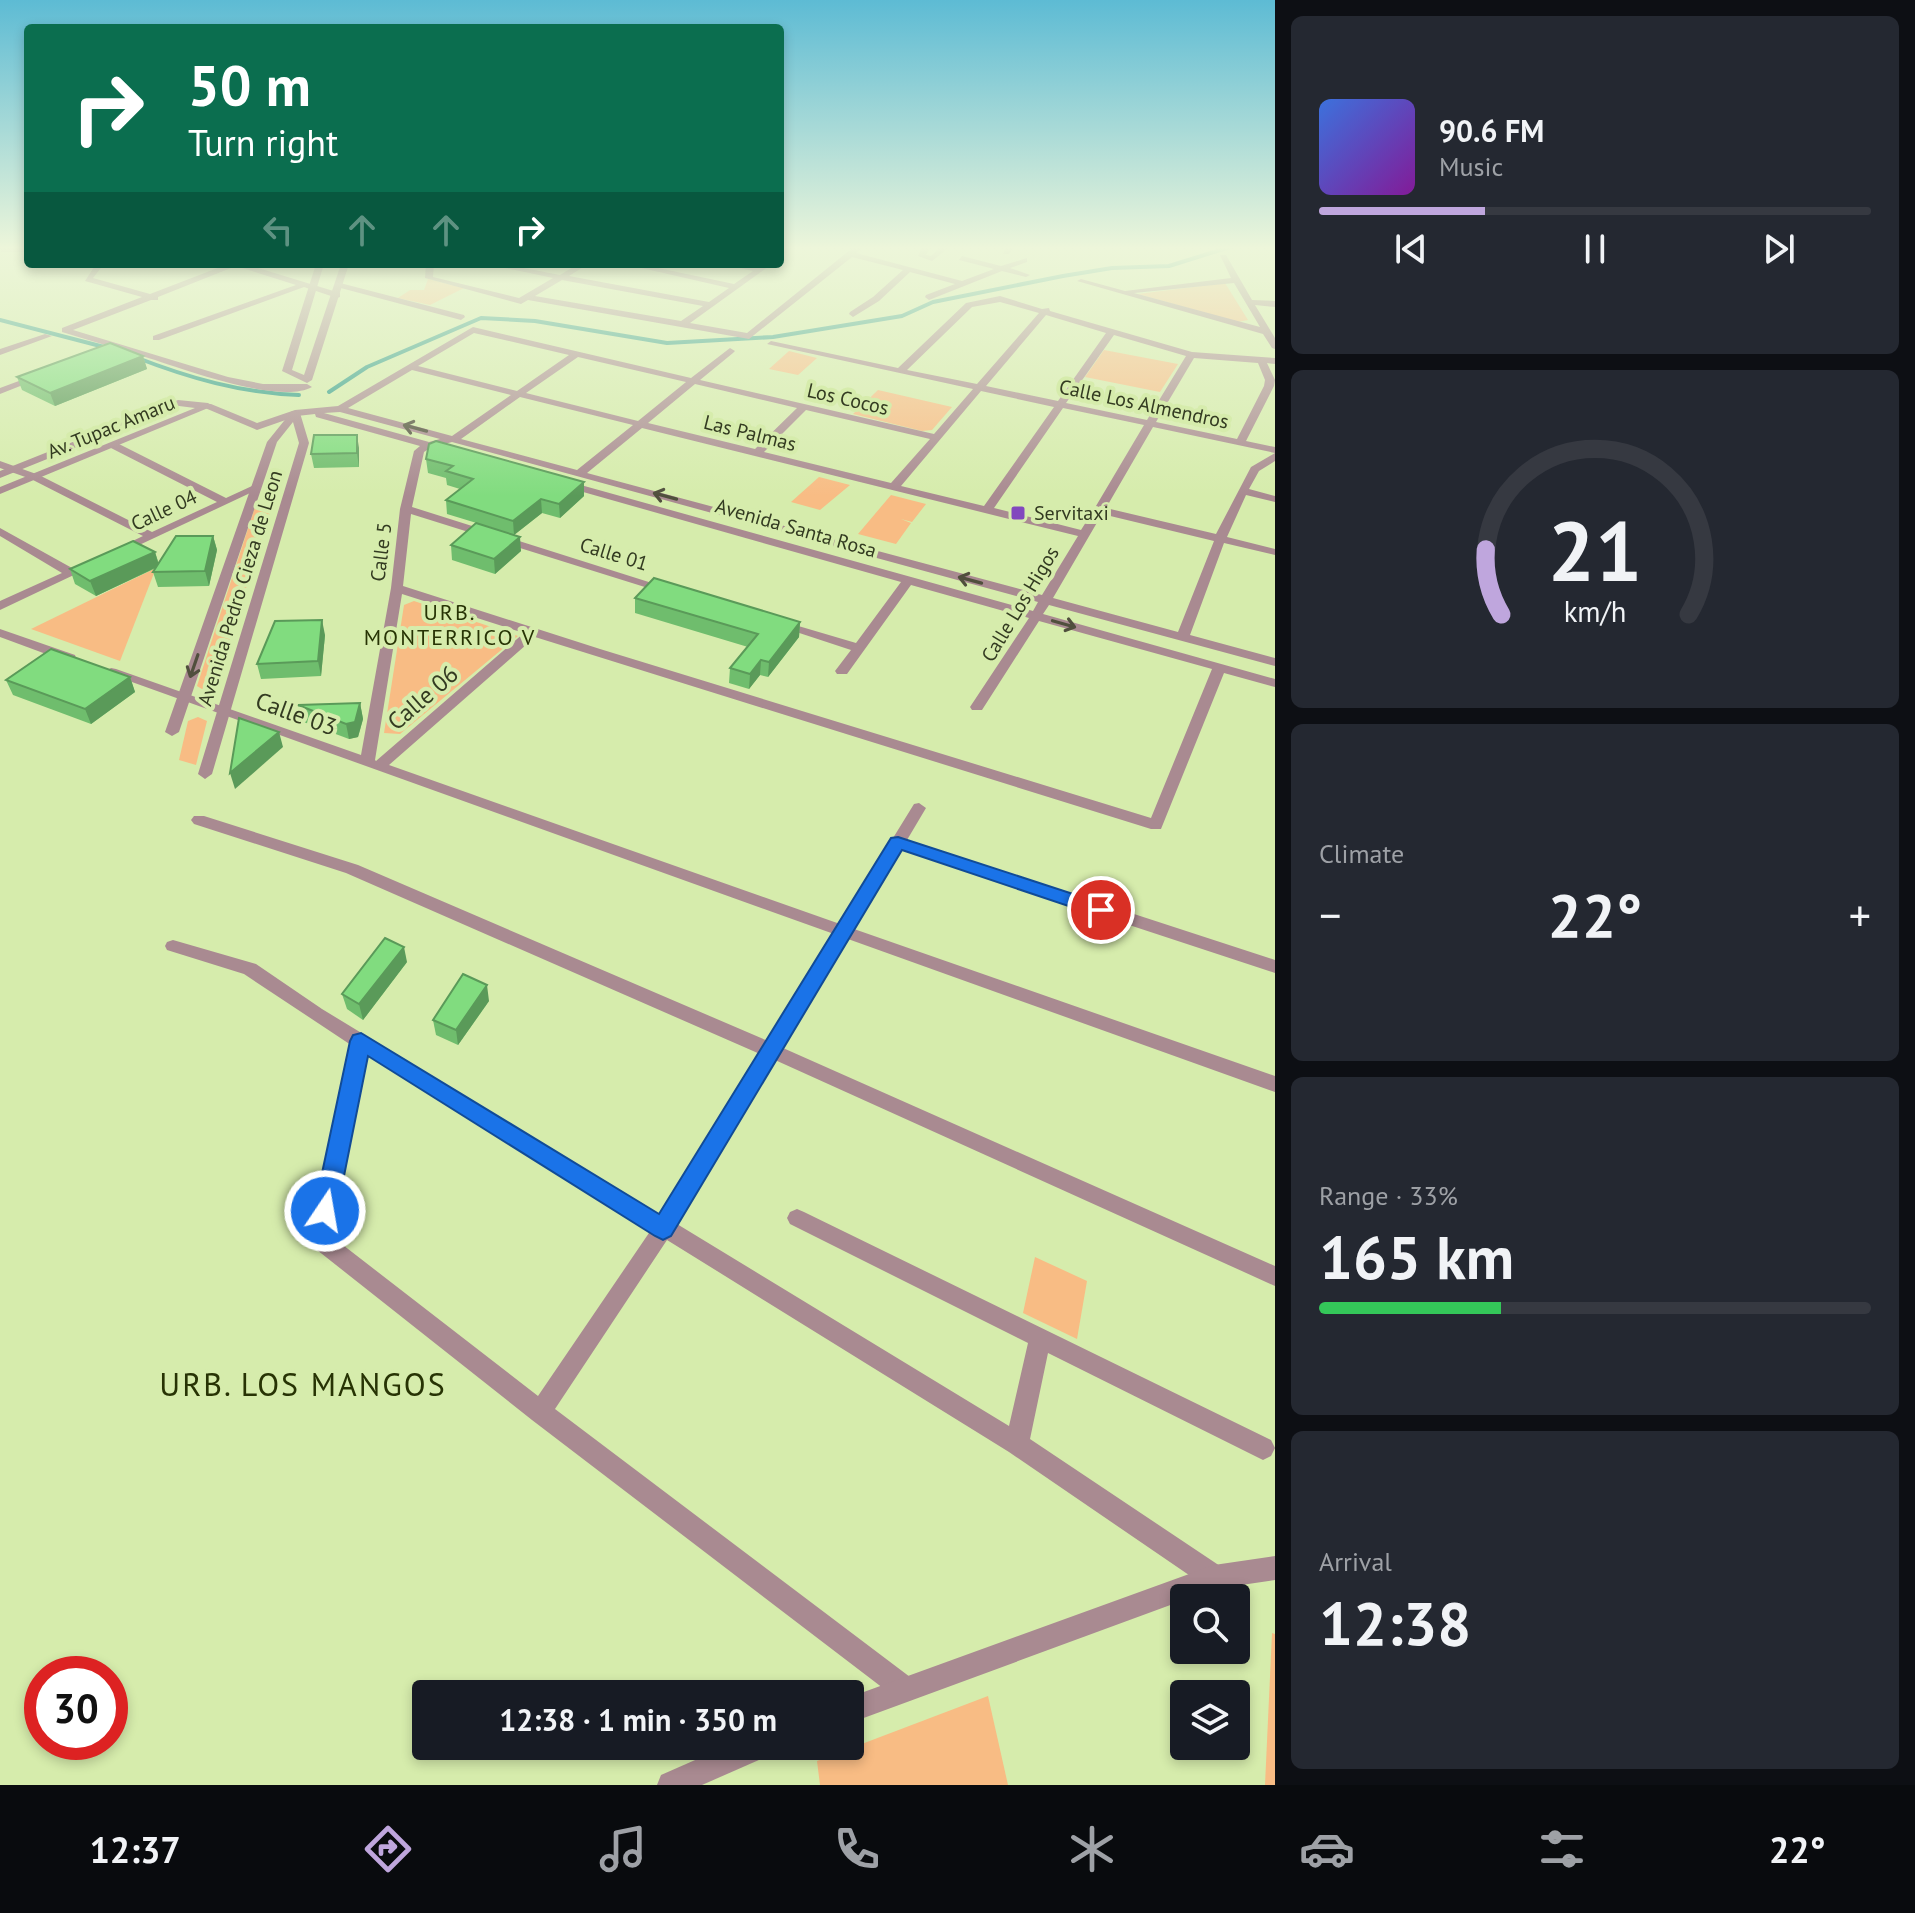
<!DOCTYPE html>
<meta charset="utf-8">
<style>
:root{--surface:#171b24;--page:#242831;--text:#f1f3f6;--muted:#9ea1a6;--line:#363941;--accent:#bfa6dd}
body{margin:0;font-family:"PT Sans",sans-serif;background:var(--page);color:var(--text);height:100vh;display:flex;flex-direction:column;font-size:30px;white-space:nowrap}
*{box-sizing:border-box;margin:0}
p{font-size:26px;color:var(--muted)}
.icon{flex:none;width:44px;height:44px;fill:none;stroke:currentColor;stroke-width:2;stroke-linecap:round;stroke-linejoin:round}
.map{position:relative;flex:1;overflow:hidden}
.details{display:flex;flex-direction:column;gap:16px;padding:16px;background:#0d0f14;width:640px}
.details>*{flex:none}
.guide{position:absolute;left:24px;top:24px;width:760px;height:244px;border-radius:8px;box-shadow:0 4px 12px #0003;background:#0b6e4f;color:#fff;overflow:hidden}
.tools{position:absolute;left:1170px;top:1584px;display:grid;gap:16px}
.tools a{display:grid;place-items:center;width:80px;height:80px;border-radius:8px;background:var(--surface);box-shadow:0 4px 12px #0003;font-size:40px}
.speed{position:absolute;left:24px;top:1656px;display:flex;gap:16px;font-size:40px;font-weight:700;text-align:center}
.speed>*{display:grid;place-content:center;width:104px;height:104px;border-radius:50%;background:var(--surface);box-shadow:0 4px 12px #0003;line-height:1}
.speed .limit{border:12px solid #d22;background:#fff;color:#111}
.pin{position:absolute;display:grid;place-items:center;width:68px;height:68px;color:#fff;margin:-34px;border:4px solid #fff;border-radius:50%;box-shadow:0 2px 8px #0007}
.me{position:absolute;width:88px;margin:-44px;rotate:12deg;stroke-linejoin:round;filter:drop-shadow(0 0 6px #0008)}
.turn{display:flex;align-items:center;gap:28px;height:168px;padding:0 32px;font-size:36px}
.turn .icon{width:104px;height:104px;stroke-width:2.5}
.turn b{display:block;font-size:56px;line-height:68px}
.lanes{display:flex;align-items:center;height:76px;padding:0 32px;background:#0003;justify-content:center;gap:40px;direction:ltr}
.lanes .off{opacity:.35}
.big{font-size:60px;font-weight:600;line-height:1.1}
.details .widget{flex:1;display:flex;flex-direction:column;justify-content:center;gap:12px;min-width:0;padding:0 28px;border-radius:12px;background:var(--page)}
.details .dial{align-items:center;gap:0}
.dial svg{height:208px;overflow:visible;fill:none;stroke:var(--line);stroke-width:7;stroke-linecap:round;text-anchor:middle}
.dial text{fill:var(--text);stroke:none}
.song{display:flex;align-items:center;gap:24px}
.cover{width:96px;height:96px;border-radius:12px;background:linear-gradient(135deg,hsl(220 70% 55%),hsl(290 70% 35%))}
.played{height:8px;border-radius:4px;background:linear-gradient(90deg,var(--accent) 30%,var(--line) 30%)}
.keys{display:flex;justify-content:space-around;direction:ltr}
.heat{display:flex;justify-content:space-between;align-items:center;font-size:44px;direction:ltr}
.charge{height:12px;border-radius:6px;background:linear-gradient(90deg,#34c759 33%,var(--line) 0)}
.trip{position:absolute;left:412px;top:1680px;width:452px;height:80px;border-radius:8px;background:var(--surface);box-shadow:0 4px 12px #0003;font-weight:600;line-height:80px;text-align:center}
.menu{display:flex;height:128px;justify-content:space-around;align-items:center;background:#090b0e;color:var(--muted)}
.menu .icon{width:56px;height:56px}
.menu .selected{color:var(--accent)}
.menu b{font-size:36px;color:var(--text)}
main{display:flex;flex:1;min-height:0}
.map>svg:first-child{display:block}
</style>
<main>
<div class="map">
<svg width="1275" height="1785" viewBox="0 0 1275 1785">
<rect width="100%" height="100%" fill="#d6ecac"/>
<g fill="#f8bc84">
<polygon points="428,279 464,288 430,305 398,298 410,290 424,290"/>
<polygon points="1225,283 1248,320 1238,322 1138,294"/>
<polygon points="1104,350 1178,364 1160,392 1085,377"/>
<polygon points="789,351 817,358 798,375 769,369"/>
<polygon points="878,390 952,407 932,430 922,431 853,414"/>
<polygon points="819,477 850,485 820,510 791,502"/>
<polygon points="891,495 926,504 912,522 901,519 911,523 896,544 858,534"/>
<polygon points="264,503 272,507 215,685 202,689 197,686 255,507"/>
<polygon points="156,568 120,661 31,629"/>
<polygon points="414,601 518,636 400,734 384,733 404,605"/>
<polygon points="198,717 207,721 196,765 179,760 188,721"/>
<polygon points="1035,1257 1087,1281 1077,1339 1023,1313"/>
<polygon points="1272,1633 1275,1634 1275,1785 1265,1785"/>
<polygon points="988,1696 1008,1785 820,1785 817,1761"/>
</g>
<g fill="none" stroke-linecap="round" stroke-linejoin="round">
<g stroke="#2f9c89" stroke-width="4">
<polyline points="0,320 108,348"/>
<path d="M135,357C189,378 241,393 299,395"/>
<polyline points="329,392 367,367 481,318 535,321 667,343 773,337 902,316 933,302 1063,276 1112,268 1169,266 1233,246"/>
</g>
<g fill="#a98a91" fill-rule="evenodd">
<polygon points="787,246 796,246 780,257 780,251"/>
<path d="M855,246H864L856,253L962,281L994,269L959,260L962,256L1001,266L1027,258V262L1010,268L1030,275L1026,277L1002,271L929,300L925,297L926,295L955,284L910,272L879,301L853,317L849,314L850,312L873,297L903,270L852,257L749,339L528,300L521,304L425,278L426,264H434L433,277L519,298L553,278L486,264H503L560,275L578,264H588L569,276L709,302L729,288L624,264H639L734,284L753,271L722,264L758,267L763,264H772L690,323L747,333ZM562,280L703,306L681,321L535,296Z"/>
<polygon points="923,246 931,246 926,255 931,256 942,246 951,246 932,261 918,256"/>
<polygon points="1007,246 1015,246 1009,254 1003,254"/>
<rect x="1" y="248" width="27" height="4"/>
<path d="M1220,255H1226L1252,300L1275,301V307L1255,305L1275,338V349L1272,348L1263,334L1077,281L1081,279L1125,291L1231,278ZM1234,283L1260,327L1134,293Z"/>
<path d="M96,264H104L93,278L150,294L228,264H245L340,293V297L337,298L304,287L159,340H153V336L296,285L236,266L158,297V300H151L73,330L228,377L263,384H307L312,387C278,406 176,366 139,355C113,347 87,340 62,332V328L142,297L85,281Z"/>
<polygon points="340,283 464,315 465,317 461,320 337,287"/>
<path d="M1000,296L1042,309L1049,308L1050,311L1192,352L1275,358V364L1267,363L1275,380L1274,386L1246,441L1275,447V461L1259,471L1249,489L1275,496V502L1246,495L1227,537L1275,549V555L1224,543L1190,635L1275,658V666L1049,605L1043,614L1275,679V687L1224,673L1161,829H1151L535,637L389,765L840,924L914,804L919,803L926,808L907,840L1275,960V973L901,850L854,929L1275,1076V1092L848,939L783,1048L1275,1266V1286L775,1060L677,1224L1009,1426L1028,1343L790,1224L787,1218L790,1212L797,1209L804,1212L1271,1440L1275,1448L1271,1456L1263,1460L1048,1353L1030,1439L1223,1568L1226,1577L1223,1586L1214,1589L1205,1586L1009,1452L667,1240L555,1409L914,1680L918,1689L914,1698L905,1702L896,1698L532,1420L312,1246L309,1239L351,1045L244,974L167,950L165,946L167,942L173,940L256,964L322,1009L661,1215L760,1054L346,873L194,824L191,820L194,816H204L358,865L768,1041L834,934L104,672L111,668L116,669L361,755L391,588L400,509L414,451L420,446L316,417L315,414L297,416L257,430L205,408V404H211L257,423L295,410L338,406L473,327L691,378L730,348L735,351L733,353L700,380L934,434L973,389L767,344L771,341L898,368L966,303ZM1000,302L1039,313L977,384L907,370L972,307ZM1046,315L1106,333L1058,401L986,386ZM474,333L569,355L517,391L418,366ZM1114,335L1186,356L1147,420L1066,403ZM578,357L686,382L638,421L526,393ZM1194,358L1258,363L1265,380L1264,386L1237,439L1156,422ZM412,370L511,395L452,436L348,408ZM695,384L797,408L755,449L648,423ZM981,391L1054,407L984,506L901,486ZM520,397L633,425L577,470L461,439ZM1063,408L1144,425L1096,506L1091,509L1093,511L1081,530L994,508ZM806,410L930,439L891,483L764,452ZM340,412L440,439L429,442L324,413ZM1153,427L1275,453L1251,467L1216,534L1106,508ZM642,428L1078,536L1042,595L587,473ZM452,442L1038,602L1033,611L570,482H562V486L901,582L856,643L778,620L772,624L851,650L835,671L837,674H847L911,585L1029,618L970,707L972,710H982L1039,621L1212,669L1151,818L600,649L403,586L411,514L664,593L668,594L674,590L412,507L424,452L430,448L451,452V448L441,445ZM1102,514L1214,541L1178,632L1053,598ZM402,594L524,633L376,761L375,760ZM367,1054L651,1230L538,1396L330,1235Z"/>
<polygon points="45,334 52,336 0,355 0,349"/>
<polygon points="35,375 43,377 0,394 0,388"/>
<polygon points="109,443 117,443 226,498 252,486 261,488 120,554 114,551 116,549 143,536 31,479 0,468 0,461 39,475 152,532 217,502 109,447"/>
<polygon points="0,528 72,568 91,560 97,564 0,610 0,601 62,573 0,536"/>
<polygon points="0,629 75,655 76,658 70,662 65,661 0,637"/>
</g>
<g fill="#a98a91" fill-rule="evenodd">
<polygon points="316,264 324,264 292,370 304,375 341,264 349,264 312,380 307,383 282,371"/>
<polygon points="178,400 208,403 213,406 0,494 0,487 195,408 179,406 0,478 0,471"/>
<polygon points="292,411 300,413 309,443 212,774 205,779 198,774 299,443 293,422 277,442 179,732 172,736 165,732 267,442"/>
<polygon points="1275,1556 1275,1580 1214,1589 1184,1598 1184,1600 850,1723 850,1697 1214,1565"/>
<polygon points="727,1746 771,1746 768,1756 702,1785 657,1785 661,1775"/>
</g>
</g>
<g fill="#6fbd6d">
<polygon points="143,356 147,369 55,406 22,390 17,377"/>
<polygon points="359,448 359,467 314,468 311,454"/>
<polygon points="426,459 584,496 560,518 542,513 514,535 521,551 495,574 452,560 451,545 493,528 447,514 446,500 460,489 447,485 446,478 428,473"/>
<polygon points="213,536 217,550 209,586 158,587 153,572 156,568 96,596 75,584 70,569 155,552 159,564"/>
<polygon points="635,598 800,622 799,637 768,677 760,675 749,689 729,683 730,668 748,647 635,613"/>
<polygon points="325,635 321,676 261,679 257,664"/>
<polygon points="130,677 135,692 91,724 13,695 6,680"/>
<polygon points="360,703 363,719 358,737 349,739 301,721 298,705"/>
<polygon points="407,962 363,1020 347,1009 342,994"/>
<polygon points="489,1001 458,1045 436,1035 433,1020"/>
</g>
<g fill="#5a9a59">
<polygon points="143,356 147,369 55,406 50,393"/>
<polygon points="357,435 359,448 359,467 357,453"/>
<polygon points="584,482 584,496 560,518 559,504"/>
<polygon points="541,499 542,513 514,535 513,521"/>
<polygon points="213,536 217,550 209,586 205,571"/>
<polygon points="520,537 521,551 495,574 494,559"/>
<polygon points="155,552 159,566 96,596 90,581"/>
<polygon points="322,620 325,635 321,676 318,661"/>
<polygon points="800,622 799,637 768,677 769,662"/>
<polygon points="761,660 760,675 749,689 750,674"/>
<polygon points="130,677 135,692 91,724 85,709"/>
<polygon points="360,703 363,719 358,737 349,739 346,724"/>
<polygon points="279,732 283,747 235,789 230,773"/>
<polygon points="404,947 407,962 363,1020 359,1004"/>
<polygon points="487,985 489,1001 458,1045 456,1030"/>
</g>
<g fill="#81dc7f" stroke="#5a9a59" stroke-width="2">
<polygon points="110,343 143,356 50,393 17,377"/>
<polygon points="314,435 357,435 357,453 311,454"/>
<polygon points="436,441 584,482 559,504 541,499 513,521 446,500 473,479 446,471 453,466 426,459 429,444"/>
<polygon points="476,523 520,537 494,559 451,545"/>
<polygon points="176,536 213,536 205,571 153,572"/>
<polygon points="133,541 155,552 90,581 70,569"/>
<polygon points="654,578 800,622 769,662 761,660 750,674 730,668 758,634 635,598"/>
<polygon points="322,620 318,661 257,664 275,621"/>
<polygon points="51,649 130,677 85,709 6,680"/>
<polygon points="360,703 355,722 346,724 298,705"/>
<polygon points="239,718 279,732 230,773"/>
<polygon points="385,938 404,947 359,1004 342,994"/>
<polygon points="463,974 487,985 456,1030 433,1020"/>
</g>
<defs><path id="oneway-shaft" d="M-6 0H5M1.5-3L5.5 0L1.5 3" fill="none" stroke-width="1.6" stroke-linecap="round" stroke-linejoin="round" transform="scale(2)"/></defs>
<g stroke="#504f3d">
<use href="#oneway-shaft" transform="translate(415 428) rotate(-165)"/>
<use href="#oneway-shaft" transform="translate(665 496) rotate(-165)"/>
<use href="#oneway-shaft" transform="translate(970 580) rotate(-165)"/>
<use href="#oneway-shaft" transform="translate(1064 624) rotate(16)"/>
<use href="#oneway-shaft" transform="translate(194 666) rotate(109)"/>
</g>
<linearGradient id="sky" x2="0" y2="1"><stop stop-color="#5dbbd4"/><stop offset="0.5" stop-color="#edf6da"/><stop offset="1" stop-color="#edf6da" stop-opacity="0"/></linearGradient>
<rect width="1275" height="496" fill="url(#sky)"/>
<polygon fill="#1a73e8" stroke="#114b97" stroke-width="2" points="898,837 1107,905 1110,910 1101,917 902,850 671,1236 663,1240 655,1236 368,1056 337,1211 333,1218 325,1221 317,1218 314,1211 350,1041 353,1035 361,1033 659,1214 891,838"/>
<rect fill="#8248be" stroke="#d6ecac" stroke-width="3" x="1010" y="505" width="16" height="16" rx="4"/>
<g text-anchor="middle" stroke-width="8" stroke-linejoin="round" paint-order="stroke">
<g font-size="20" fill="#333b21" stroke="#d6ecac">
<text transform="translate(848 399) rotate(13)" y="7">Los Cocos</text>
<text transform="translate(1144 404) rotate(12)" y="7">Calle Los Almendros</text>
<text transform="translate(111 427) rotate(-22)" y="7">Av. Tupac Amaru</text>
<text transform="translate(750 433) rotate(14)" y="7">Las Palmas</text>
<text transform="translate(164 510) rotate(-25)" y="7">Calle 04</text>
<text transform="translate(796 528) rotate(16)" y="7">Avenida Santa Rosa</text>
<text transform="translate(381 552) rotate(-83)" y="7">Calle 5</text>
<text transform="translate(614 554) rotate(17)" y="7">Calle 01</text>
<text transform="translate(240 588) rotate(-73)" y="7">Avenida Pedro Cieza de Leon</text>
<text transform="translate(1020 604) rotate(-59)" y="7">Calle Los Higos</text>
</g>
<g font-size="20" fill="#333b21" stroke="#d6ecac" text-anchor="start">
<text x="1034" y="520">Servitaxi</text>
</g>
<g font-size="22" letter-spacing="2" fill="#273304" stroke="#d6ecac">
<text x="450" y="620">URB.<tspan x="450" dy="25">MONTERRICO V</tspan></text>
</g>
<g font-size="24" fill="#333b21" stroke="#d6ecac">
<text transform="translate(423 698) rotate(-41)" y="8">Calle 06</text>
<text transform="translate(296 714) rotate(20)" y="8">Calle 03</text>
</g>
<g font-size="32" letter-spacing="2" fill="#273304" stroke="#d6ecac">
<text x="303" y="1396">URB. LOS MANGOS</text>
</g>
</g>
</svg>
<div class="tools">
<a><svg class="icon" aria-label="search" viewBox="0 0 24 24"><circle cx="10" cy="10" r="6"/><path d="M15 15l6 6"/></svg></a>
<a><svg class="icon" aria-label="layers" viewBox="0 0 24 24"><path d="M12 4l9 5-9 5-9-5zM3 14l9 5 9-5"/></svg></a>
</div>
<div class="speed"><div class="limit">30</div></div>
<div class="pin" style="left:1101px;top:910px;background:#d93025"><svg class="icon" aria-label="arrive" viewBox="0 0 24 24"><path d="M6 21V4h12l-3 4 3 4H6"/></svg></div>
<svg class="me" style="left:325px;top:1211px" viewBox="-20 -20 40 40"><circle r="17" fill="#1a73e8" stroke="#fff" stroke-width="3"/><path d="M0-11L8 9 0 5-8 9z" fill="#fff"/></svg>
<div class="trip">12:38 · 1 min · 350 m</div>
<div class="guide">
<div class="turn"><svg class="icon" aria-label="right" viewBox="0 0 24 24"><path d="M7 20v-9h11M14 6l5 5-5 5"/></svg><div><b>50 m</b>Turn right</div></div>
<div class="lanes"><svg class="icon off" aria-label="left" viewBox="0 0 24 24"><path d="M17 20v-9H6M10 6l-5 5 5 5"/></svg><svg class="icon off" aria-label="ahead" viewBox="0 0 24 24"><path d="M12 20V5M6 11l6-6 6 6"/></svg><svg class="icon off" aria-label="ahead" viewBox="0 0 24 24"><path d="M12 20V5M6 11l6-6 6 6"/></svg><svg class="icon" aria-label="right" viewBox="0 0 24 24"><path d="M7 20v-9h11M14 6l5 5-5 5"/></svg></div>
</div>
</div>
<section class="details">
<div class="widget">
<div class="song"><i class="cover"></i><div><b>90.6 FM</b><p>Music</p></div></div>
<div class="played"></div>
<div class="keys"><svg class="icon" aria-label="previous" viewBox="0 0 24 24"><path d="M18 5L8 12l10 7zM5 5v14"/></svg><svg class="icon" aria-label="pause" viewBox="0 0 24 24"><path d="M8 5v14M16 5v14"/></svg><svg class="icon" aria-label="next" viewBox="0 0 24 24"><path d="M6 5l10 7-10 7zM19 5v14"/></svg></div>
</div>
<div class="widget dial"><svg viewBox="0 0 100 80">
<path d="M14 69A42 42 0 1 1 86 69"/>
<path d="M14 69A42 42 0 0 1 8 44" stroke="#bfa6dd"/>
<text x="50" y="56" font-size="32" font-weight="700">21</text>
<text x="50" y="72" font-size="11">km/h</text>
</svg></div>
<div class="widget"><p>Climate</p>
<div class="heat"><a>−</a><b class="big">22°</b><a>+</a></div>
</div>
<div class="widget"><p>Range · 33%</p><b class="big">165 km</b><div class="charge"></div></div>
<div class="widget"><p>Arrival</p><b class="big">12:38</b></div>
</section>
</main>
<nav class="menu">
<b>12:37</b>
<svg class="icon selected" aria-label="directions" viewBox="0 0 24 24"><path d="M12 3l9 9-9 9-9-9zM9 14v-3h6M13 9l2 2-2 2"/></svg>
<svg class="icon" aria-label="music" viewBox="0 0 24 24"><path d="M9 18V5l10-2v13"/><circle cx="6" cy="18" r="3"/><circle cx="16" cy="16" r="3"/></svg>
<svg class="icon" aria-label="phone" viewBox="0 0 24 24"><path d="M5 4h4l2 5-3 2q2 4 5 5l2-3 5 2v4C11 20 4 13 5 4z"/></svg>
<svg class="icon" aria-label="climate" viewBox="0 0 24 24"><path d="M12 3v18M4 7l16 10M4 17L20 7"/></svg>
<svg class="icon" aria-label="car" viewBox="0 0 24 24"><path d="M5 17H2v-5l4-1 3-4h7l3 4 3 1v5h-3M9 17h6M6 11h13"/><circle cx="7" cy="17" r="2"/><circle cx="17" cy="17" r="2"/></svg>
<svg class="icon" aria-label="filters" viewBox="0 0 24 24"><path d="M4 7h16M4 17h16"/><circle cx="9" cy="7" r="2"/><circle cx="15" cy="17" r="2"/></svg>
<b>22°</b>
</nav>
